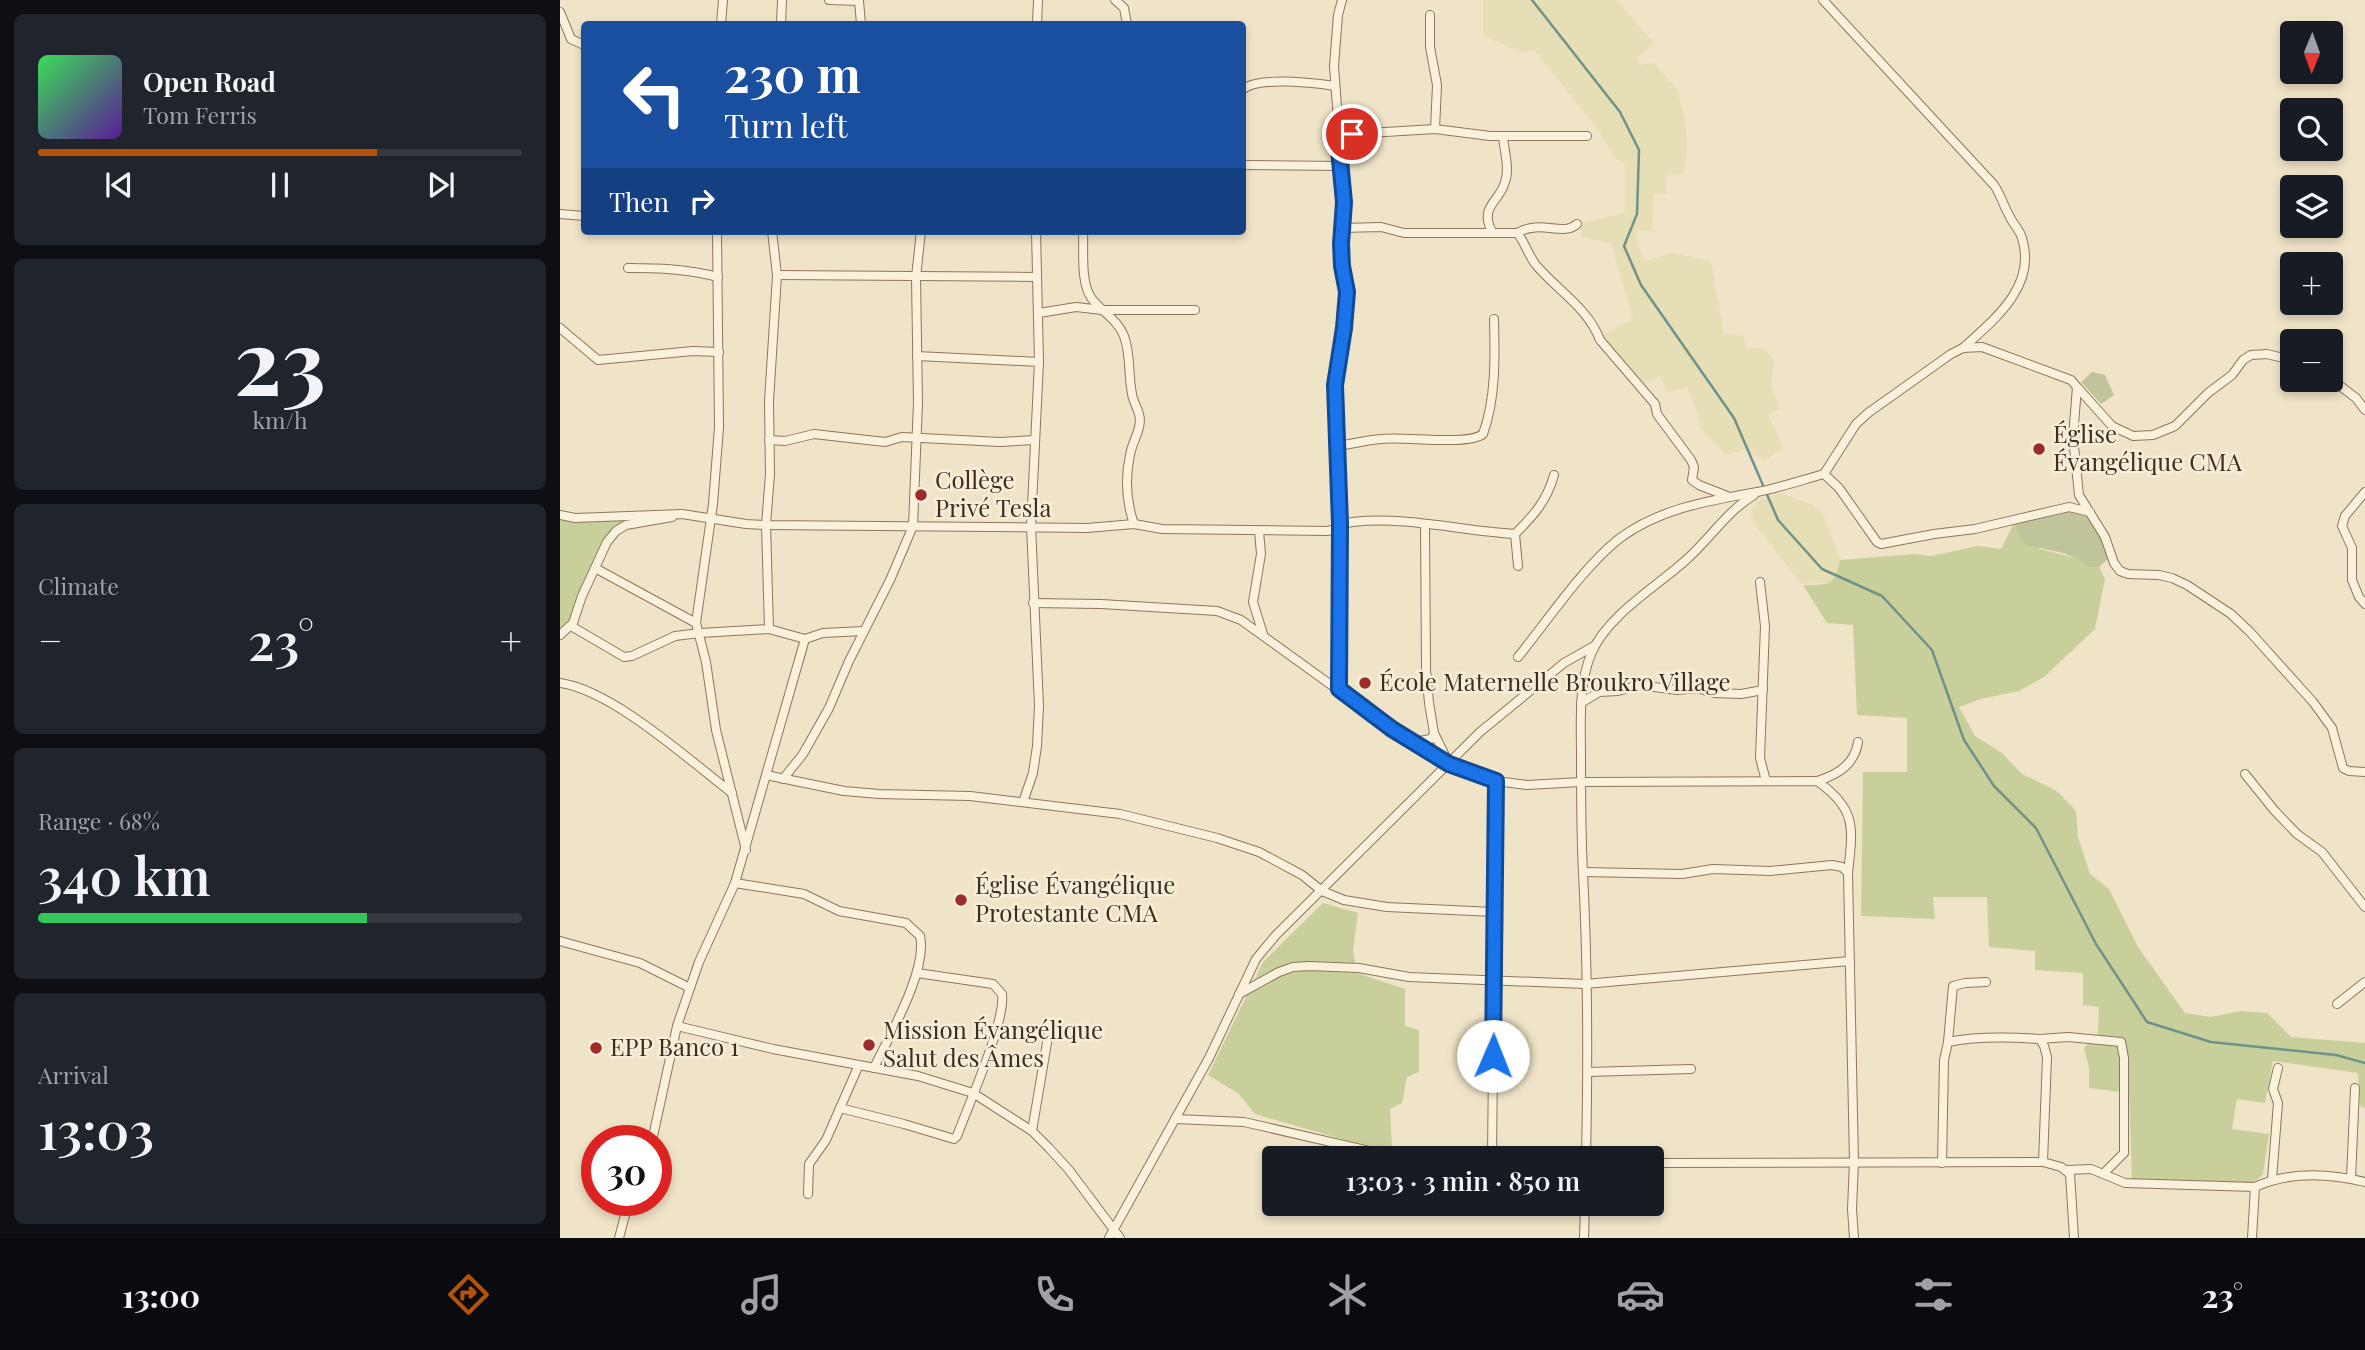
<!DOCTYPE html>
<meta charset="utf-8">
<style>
:root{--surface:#171b24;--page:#20242c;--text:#f1f3f6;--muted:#9ea1a6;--line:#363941;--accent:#b45309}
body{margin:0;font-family:"Playfair Display",serif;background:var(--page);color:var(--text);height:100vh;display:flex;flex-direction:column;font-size:26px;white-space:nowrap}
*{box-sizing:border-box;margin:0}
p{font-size:23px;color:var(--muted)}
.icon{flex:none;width:38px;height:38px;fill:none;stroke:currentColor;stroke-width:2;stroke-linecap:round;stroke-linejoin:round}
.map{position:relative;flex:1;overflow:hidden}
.drawer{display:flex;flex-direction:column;gap:14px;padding:14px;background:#0d0f14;width:560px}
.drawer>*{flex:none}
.hud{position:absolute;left:21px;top:21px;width:665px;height:214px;border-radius:7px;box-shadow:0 4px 10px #0003;background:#1a4fa0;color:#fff;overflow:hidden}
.needle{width:46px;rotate:181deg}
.fabs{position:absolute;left:1720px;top:21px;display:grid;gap:14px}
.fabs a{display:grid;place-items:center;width:63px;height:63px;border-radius:7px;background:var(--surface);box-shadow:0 4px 10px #0003;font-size:35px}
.speed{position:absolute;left:21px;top:1125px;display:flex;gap:14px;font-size:35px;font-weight:700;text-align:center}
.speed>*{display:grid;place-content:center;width:91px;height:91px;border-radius:50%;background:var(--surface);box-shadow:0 4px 10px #0003;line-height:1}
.speed .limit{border:10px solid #d22;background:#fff;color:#111}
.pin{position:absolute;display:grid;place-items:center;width:60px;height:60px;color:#fff;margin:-30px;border:4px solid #fff;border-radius:50%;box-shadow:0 2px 7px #0007}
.me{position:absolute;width:77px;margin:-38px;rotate:1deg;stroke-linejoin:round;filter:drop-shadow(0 0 5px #0008)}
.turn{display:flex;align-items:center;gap:24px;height:147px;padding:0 28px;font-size:32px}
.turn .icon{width:91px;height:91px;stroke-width:2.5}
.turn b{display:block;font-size:49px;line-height:60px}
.then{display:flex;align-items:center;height:66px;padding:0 28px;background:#0003;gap:14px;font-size:26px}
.big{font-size:52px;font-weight:600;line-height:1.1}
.drawer .card{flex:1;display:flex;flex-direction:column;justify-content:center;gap:10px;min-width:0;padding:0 24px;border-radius:10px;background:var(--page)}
.drawer .dial{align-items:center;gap:0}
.dial b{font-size:91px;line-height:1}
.song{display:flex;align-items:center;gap:21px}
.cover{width:84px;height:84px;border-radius:10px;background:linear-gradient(135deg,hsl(130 70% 55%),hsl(270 70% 35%))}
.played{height:7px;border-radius:4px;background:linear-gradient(90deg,var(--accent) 70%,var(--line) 70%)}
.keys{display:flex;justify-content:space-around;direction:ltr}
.heat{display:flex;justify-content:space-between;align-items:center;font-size:38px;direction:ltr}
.charge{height:10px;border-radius:5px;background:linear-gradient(90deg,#34c759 68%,var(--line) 0)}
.trip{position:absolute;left:702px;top:1146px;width:402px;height:70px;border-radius:7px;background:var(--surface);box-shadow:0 4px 10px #0003;font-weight:600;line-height:70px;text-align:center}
.tabs{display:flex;height:112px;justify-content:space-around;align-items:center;background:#090b0e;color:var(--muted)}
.tabs .icon{width:49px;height:49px}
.tabs .active{color:var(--accent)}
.tabs b{font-size:32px;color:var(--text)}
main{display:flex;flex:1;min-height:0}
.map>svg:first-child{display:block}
</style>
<main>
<section class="drawer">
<div class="card">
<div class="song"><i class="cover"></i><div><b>Open Road</b><p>Tom Ferris</p></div></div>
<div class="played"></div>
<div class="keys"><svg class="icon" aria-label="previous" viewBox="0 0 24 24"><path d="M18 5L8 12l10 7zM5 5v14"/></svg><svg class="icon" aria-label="pause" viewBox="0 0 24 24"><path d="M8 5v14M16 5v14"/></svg><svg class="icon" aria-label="next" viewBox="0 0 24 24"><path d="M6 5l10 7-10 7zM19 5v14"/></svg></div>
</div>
<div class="card dial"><b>23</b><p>km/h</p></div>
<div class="card"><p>Climate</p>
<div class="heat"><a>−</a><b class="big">23°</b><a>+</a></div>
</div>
<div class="card"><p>Range · 68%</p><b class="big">340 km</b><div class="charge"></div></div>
<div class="card"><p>Arrival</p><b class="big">13:03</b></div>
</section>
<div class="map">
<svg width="1805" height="1238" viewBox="0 0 1805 1238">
<rect width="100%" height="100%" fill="#f0e4c8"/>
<g fill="#e6deb5">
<polygon points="923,0 1056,0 1094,43 1076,59 1081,65 1094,63 1117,89 1125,119 1127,145 1124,174 1107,175 1106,194 1094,194 1092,231 1074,231 1084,261 1113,253 1151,261 1164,334 1183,335 1186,349 1203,348 1214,360 1211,385 1219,408 1209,415 1223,448 1205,460 1183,450 1166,455 1140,427 1137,411 1127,387 1108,392 1100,377 1081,385 1041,336 1073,319 1051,243 1021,237 1021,223 1065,213 1065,164 1055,158 1037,128 974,50 961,52 923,36"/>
<polygon points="1221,493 1253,505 1264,514 1280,560 1277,577 1271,582 1241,584 1199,530 1191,515 1193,507 1201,499"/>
</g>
<g fill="#c9cf9b">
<polygon points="0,519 67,520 51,530 30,571 11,620 0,629"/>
<path d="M1455,521L1480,549L1516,558L1528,567H1539L1545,579L1535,629L1484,677L1459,691L1421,699L1399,707L1415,736L1442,753L1462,774L1497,791L1516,811L1518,837L1530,874L1549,889L1578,947L1625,1013L1651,1017L1681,1011L1707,1013L1731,1037L1805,1043V1108L1800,1106L1798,1073L1713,1061L1705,1103L1677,1099L1672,1129L1709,1134L1703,1174L1693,1184L1572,1181L1569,1093L1529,1088V1068L1524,1048L1538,1033L1539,1007L1523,1005V973L1475,970V951L1429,947L1427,897H1373L1375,919L1301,916L1303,772H1347V718L1297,715L1293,625L1267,623L1243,585C1269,585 1275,586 1280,560L1354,554L1371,556L1418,546L1441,549Z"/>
<polygon points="763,903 798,913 793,950 797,973 845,989 845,1026 859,1030 859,1072 847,1077 842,1103 830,1109 832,1149 812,1148 695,1114 679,1094 648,1075 703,962"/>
</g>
<g fill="#bfc49a">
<polygon points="1532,372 1545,375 1554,395 1541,404 1521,382"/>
<polygon points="1511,506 1526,511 1546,545 1548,559 1539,567 1528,567 1516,558 1503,553 1466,545 1458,534 1455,521"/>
</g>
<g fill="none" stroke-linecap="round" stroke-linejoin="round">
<polyline stroke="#6f938a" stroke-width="2.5" points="972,0 1060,112 1079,150 1077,214 1064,246 1081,285 1174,418 1218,520 1262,569 1322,596 1372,650 1404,740 1434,786 1476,828 1536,944 1587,1022 1651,1042 1776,1055 1805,1063"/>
<g stroke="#8d765c" stroke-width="10">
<g id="minor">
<polyline points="269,0 299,1 301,24"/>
<polyline points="555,0 564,8 567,24"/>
<path d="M1263,0L1434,185C1441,195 1443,205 1449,215C1452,223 1460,230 1462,238C1477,286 1435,319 1404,347"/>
<polyline points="0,12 11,39 24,45"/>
<polyline points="870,15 870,47 877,85 875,129"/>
<polyline points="161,24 163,0"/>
<polyline points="221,24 222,0"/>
<polyline points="477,24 478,0"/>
<path d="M682,90C698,76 754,83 775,86"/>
<polyline points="780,146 783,140 792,134 875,129 930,136 1027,136"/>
<polyline points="682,165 780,166"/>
<polyline points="0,214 24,216"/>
<path d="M781,228L821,227L844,233H957C964,240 968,255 976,265C998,291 1028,308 1040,340L1095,404L1097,414L1131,460L1134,467L1132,480L1139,485L1167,496"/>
<polyline points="157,231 159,427 153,504 136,623 146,662 156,730 186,850"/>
<path d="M523,231C524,251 520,283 532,299C542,312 558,320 564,336C571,355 568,374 572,394C573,401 577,407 579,414C583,428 572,441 570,455C565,478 566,501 574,524"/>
<path d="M932,232C919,206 939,203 945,182C950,168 944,151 943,136"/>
<path d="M957,233C981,219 1003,237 1017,224"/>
<path d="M68,268C99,268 127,269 158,277"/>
<polyline points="217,275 477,277"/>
<polyline points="479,313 516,307 542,310 635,310"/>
<polyline points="0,328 38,360 133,351 159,352"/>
<polyline points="357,356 479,362"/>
<polyline points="1771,379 1796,398 1805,410"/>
<polyline points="1517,387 1552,426 1573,436 1593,435 1615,426 1648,393 1672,375 1683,360 1691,355 1707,354 1732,360"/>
<polyline points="209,440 225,441 254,434 325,442 342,437 440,442 475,440"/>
<path d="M778,446C792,444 807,440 821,439C844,436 908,446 923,434C936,399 935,356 934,319"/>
<polyline points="1264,474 1279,488 1317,542 1321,544 1374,534 1415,529 1509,507 1530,512"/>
<polyline points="1805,492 1785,516 1782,526 1792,548 1792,580 1799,597 1805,604"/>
<path d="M0,515L15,518L122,514L186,524L206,525L527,528L574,524L602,529L768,531C777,529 782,523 793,522C846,516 901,531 955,534"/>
<polyline points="865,525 866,669 869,703 874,733 889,764"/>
<polyline points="699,531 701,554 693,602 703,634"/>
<path d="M958,566L955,534C973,516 987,501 994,475"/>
<polyline points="35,568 136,623"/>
<polyline points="1200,582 1205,626 1200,758 1206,781"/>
<path d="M473,603L541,604L657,611L681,620L832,729L889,764L936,781L967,785L1021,782L1257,781C1297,809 1293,828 1288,873L1294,1162L1292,1209L1294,1238"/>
<polyline points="11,626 64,657 72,656 115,636 140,633 209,629 245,639 263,633 304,631"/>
<polyline points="209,629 206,525 210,474 209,401 217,275 212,231"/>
<polyline points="0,635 13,623 22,596 47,542 56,531 66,525 112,517"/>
<path d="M958,657C988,620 1024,566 1060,538C1101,508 1148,501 1197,492C1219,488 1242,480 1264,474L1296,424L1308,413L1391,354L1403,348L1422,347L1511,380L1517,387L1513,437L1519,495L1545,537L1554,563L1560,571L1568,574L1599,575L1612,578L1627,585L1671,614L1690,632L1753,702L1772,728L1783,768L1789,771L1805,772"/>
<path d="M0,683C52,690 129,760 172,793"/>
<polyline points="779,689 780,524 778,502 775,385 787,292 782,266 781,228 784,202 774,66 778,15 782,0"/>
<polyline points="1021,703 1039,692 1058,691 1079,685 1117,690 1138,688 1153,693 1181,694 1203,690"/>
<polyline points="853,742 871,739 874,733"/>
<polyline points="1685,774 1714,810 1737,834 1762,852 1805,907"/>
<polyline points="206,775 284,791 319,794 410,796 560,814 657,838 699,852 742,875 762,891 784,900 827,907 934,912"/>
<polyline points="223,779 243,754 269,708 289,661 330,580 353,526 358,403 356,277 361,231"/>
<path d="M1257,781C1278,775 1295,764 1298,742"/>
<polyline points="463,802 473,773 477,746 479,706 471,526 479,362 476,231"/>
<polyline points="1023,872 1122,874 1153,869 1210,871 1272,865 1282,867 1288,873"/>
<path d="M175,883L244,894L279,911L346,923L360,936C368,970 329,1036 314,1068"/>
<polyline points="0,941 80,963 130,988"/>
<polyline points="679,994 719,972 733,967 749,966 799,968 849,977 1025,984 1290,961"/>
<polyline points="1777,1004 1805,982"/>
<polyline points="117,1026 213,1049 358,1076 413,1093 472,1131 489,1148 509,1170 560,1238"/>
<polyline points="1480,1039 1508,1037 1561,1042 1564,1058 1564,1153 1544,1173"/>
<polyline points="1388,1042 1393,986 1405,983 1426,982"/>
<polyline points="1028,1072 1131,1069"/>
<path d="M280,1108L344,1124L394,1139L397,1136C408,1106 446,1021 442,994L433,984L357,973"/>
<polyline points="615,1119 684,1122 840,1158"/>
<polyline points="472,1131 490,1025"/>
<polyline points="92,1141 117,1026 139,962 175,883 245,639"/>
<polyline points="932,1158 936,781"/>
<path d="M1026,1158C1028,1064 1028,968 1023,873C1021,834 1021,795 1021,757C1021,723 1018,683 1032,652C1048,615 1096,587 1126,560C1150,539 1166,512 1194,495"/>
<polyline points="1092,1163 1483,1162 1501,1167 1510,1174 1514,1238"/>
<path d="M1382,1163L1384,1060L1388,1042C1418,1036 1450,1037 1480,1039L1484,1046L1487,1057L1483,1162"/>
<polyline points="1507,1170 1531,1169 1565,1183 1695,1187"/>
<polyline points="1791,1178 1795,1088"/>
<polyline points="1712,1179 1718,1103 1713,1089 1718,1068"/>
<polyline points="248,1194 249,1164 266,1140 298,1067"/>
<polyline points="59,1238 69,1200"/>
<polyline points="549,1238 649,1058 696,959 716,935 920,732 1004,663 1034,646"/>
<polyline points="1024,1238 1025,1204"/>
<path d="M1692,1238L1695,1187C1730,1171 1768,1173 1805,1182"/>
</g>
</g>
<use href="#minor" stroke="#faf1dc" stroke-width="8"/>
</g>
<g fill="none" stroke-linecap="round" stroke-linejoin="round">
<g stroke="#114b97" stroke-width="18">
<polyline id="route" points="792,134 783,140 779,150 784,202 781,244 782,266 787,292 784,328 775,385 780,524 779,689 832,729 889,764 936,781 933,1056"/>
</g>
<use href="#route" stroke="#1a73e8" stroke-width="12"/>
</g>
<g fill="#9e2a2b" stroke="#f7eed8" stroke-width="2.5">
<circle cx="1479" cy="449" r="7"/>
<circle cx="361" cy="495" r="7"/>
<circle cx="805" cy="683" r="7"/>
<circle cx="401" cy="900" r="7"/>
<circle cx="309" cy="1045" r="7"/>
<circle cx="36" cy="1048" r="7"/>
</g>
<g text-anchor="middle" stroke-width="5" stroke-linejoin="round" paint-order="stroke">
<g font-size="24" fill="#3d2e20" stroke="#f7eed8" text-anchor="start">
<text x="1493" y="443">Église<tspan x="1493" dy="28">Évangélique CMA</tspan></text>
<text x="375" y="489">Collège<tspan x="375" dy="28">Privé Tesla</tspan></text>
<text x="819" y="691">École Maternelle Broukro Village</text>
<text x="415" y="894">Église Évangélique<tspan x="415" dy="28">Protestante CMA</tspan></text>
<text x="323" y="1039">Mission Évangélique<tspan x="323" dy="28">Salut des Âmes</tspan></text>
<text x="50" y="1056">EPP Banco 1</text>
</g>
</g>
</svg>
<div class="fabs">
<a><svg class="needle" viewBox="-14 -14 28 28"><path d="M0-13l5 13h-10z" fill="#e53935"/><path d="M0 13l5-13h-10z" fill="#9ea1a6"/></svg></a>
<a><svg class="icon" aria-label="search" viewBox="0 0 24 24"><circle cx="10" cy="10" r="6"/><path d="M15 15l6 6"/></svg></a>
<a><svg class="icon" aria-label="layers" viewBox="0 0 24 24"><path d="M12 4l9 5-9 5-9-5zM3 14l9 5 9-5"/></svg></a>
<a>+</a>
<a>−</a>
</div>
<div class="speed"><div class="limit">30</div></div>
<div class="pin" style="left:792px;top:134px;background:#d93025"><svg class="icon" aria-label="arrive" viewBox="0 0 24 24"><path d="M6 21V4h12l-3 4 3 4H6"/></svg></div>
<svg class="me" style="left:933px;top:1056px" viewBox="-20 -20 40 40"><circle r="19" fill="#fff"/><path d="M0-13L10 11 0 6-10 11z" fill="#1a73e8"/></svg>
<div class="trip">13:03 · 3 min · 850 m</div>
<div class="hud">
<div class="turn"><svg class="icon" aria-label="left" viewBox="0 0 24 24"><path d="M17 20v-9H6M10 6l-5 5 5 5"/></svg><div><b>230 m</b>Turn left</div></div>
<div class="then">Then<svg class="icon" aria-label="right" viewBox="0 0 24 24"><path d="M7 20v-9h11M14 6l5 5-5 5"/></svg></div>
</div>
</div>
</main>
<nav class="tabs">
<b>13:00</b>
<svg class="icon active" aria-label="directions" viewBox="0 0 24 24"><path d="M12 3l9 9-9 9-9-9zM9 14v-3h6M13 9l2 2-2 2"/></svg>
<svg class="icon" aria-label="music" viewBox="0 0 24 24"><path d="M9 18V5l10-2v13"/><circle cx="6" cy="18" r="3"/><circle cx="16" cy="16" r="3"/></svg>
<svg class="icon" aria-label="phone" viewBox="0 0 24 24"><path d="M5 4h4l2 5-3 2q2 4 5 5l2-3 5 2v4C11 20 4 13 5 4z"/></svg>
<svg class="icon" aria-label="climate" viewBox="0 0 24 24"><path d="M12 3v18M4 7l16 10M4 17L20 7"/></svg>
<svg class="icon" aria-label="car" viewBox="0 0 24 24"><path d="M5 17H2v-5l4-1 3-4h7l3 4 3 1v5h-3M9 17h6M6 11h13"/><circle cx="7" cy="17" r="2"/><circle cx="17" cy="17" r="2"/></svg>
<svg class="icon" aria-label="filters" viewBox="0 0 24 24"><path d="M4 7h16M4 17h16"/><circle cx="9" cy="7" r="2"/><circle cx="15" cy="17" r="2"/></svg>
<b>23°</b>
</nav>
